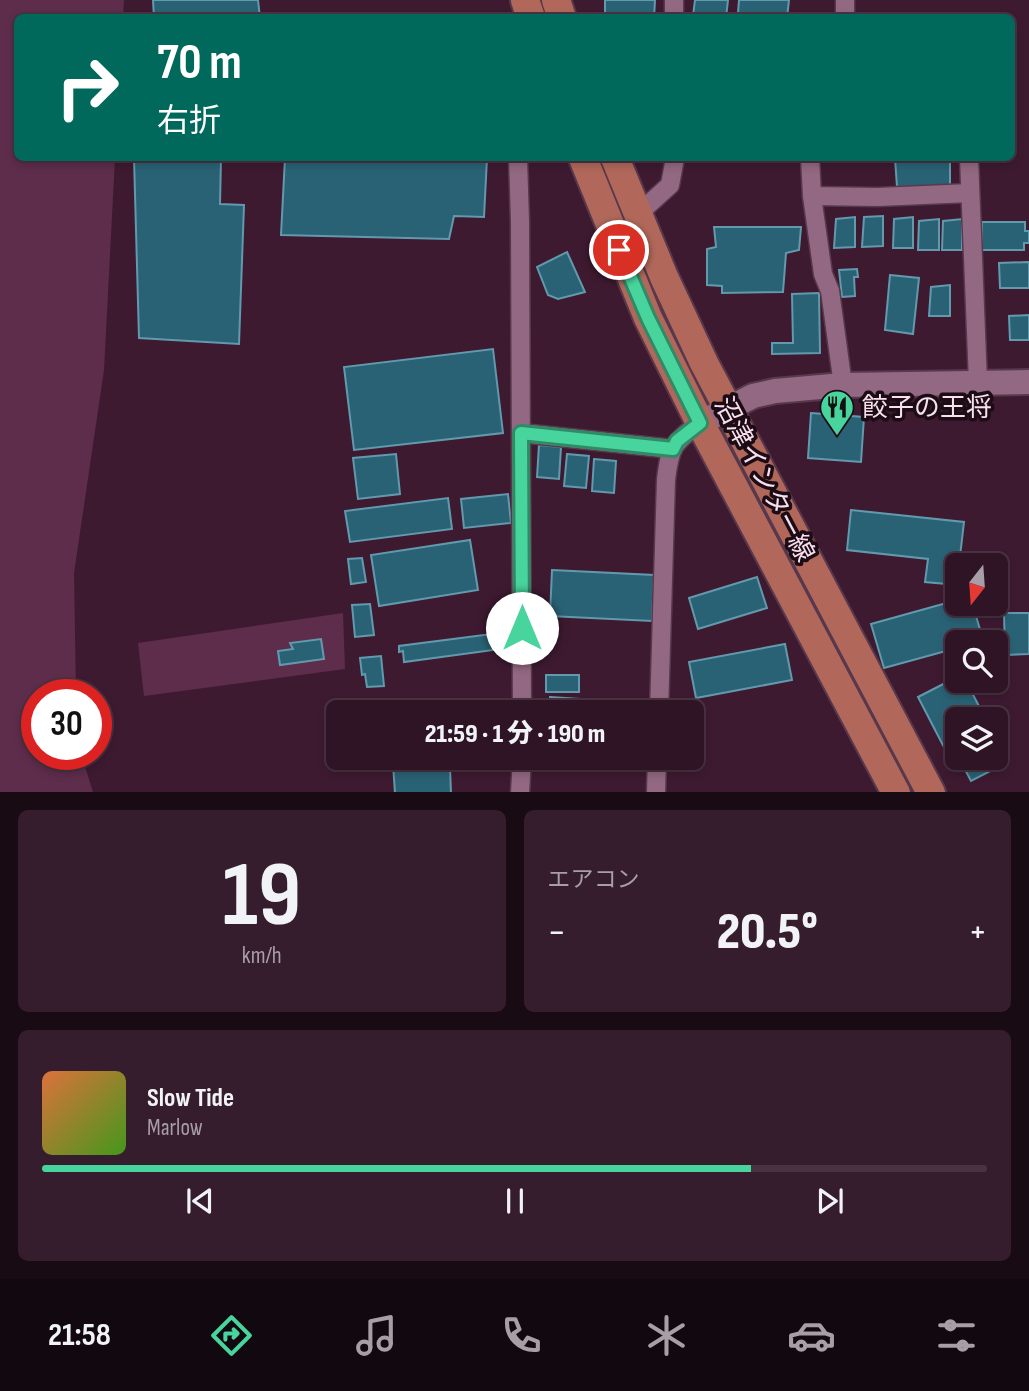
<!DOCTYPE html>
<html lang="ja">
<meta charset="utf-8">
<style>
:root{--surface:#2e1425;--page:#361d2d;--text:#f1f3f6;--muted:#a79ea7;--line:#493342;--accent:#48d49d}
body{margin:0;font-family:"Sofia Sans Condensed","Noto Sans JP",sans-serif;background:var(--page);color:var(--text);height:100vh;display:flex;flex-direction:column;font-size:26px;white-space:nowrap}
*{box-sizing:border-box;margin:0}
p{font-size:23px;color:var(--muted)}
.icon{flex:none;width:38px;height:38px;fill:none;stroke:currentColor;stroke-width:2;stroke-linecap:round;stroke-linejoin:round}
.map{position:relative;height:792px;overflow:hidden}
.sheet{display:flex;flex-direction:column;gap:18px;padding:18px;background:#190b14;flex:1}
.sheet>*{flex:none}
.banner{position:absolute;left:14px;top:14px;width:1001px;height:147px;border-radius:10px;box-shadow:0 4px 10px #0003,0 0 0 2px var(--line);background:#00695c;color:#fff;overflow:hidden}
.needle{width:46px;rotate:197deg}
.tools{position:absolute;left:945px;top:553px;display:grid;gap:14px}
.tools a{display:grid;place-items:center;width:63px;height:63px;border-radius:10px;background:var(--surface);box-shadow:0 4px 10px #0003,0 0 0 2px var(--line);font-size:35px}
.speed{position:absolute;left:21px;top:679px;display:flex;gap:14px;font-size:35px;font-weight:700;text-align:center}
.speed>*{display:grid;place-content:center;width:91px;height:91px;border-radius:50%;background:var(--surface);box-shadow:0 4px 10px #0003,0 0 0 2px var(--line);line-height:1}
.speed .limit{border:10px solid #d22;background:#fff;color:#111}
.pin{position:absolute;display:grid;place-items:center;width:60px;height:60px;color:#fff;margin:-30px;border:4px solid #fff;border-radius:50%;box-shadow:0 2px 7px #0007}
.me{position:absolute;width:77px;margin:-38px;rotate:0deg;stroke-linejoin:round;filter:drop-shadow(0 0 5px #0008)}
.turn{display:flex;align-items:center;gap:24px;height:147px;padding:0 28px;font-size:32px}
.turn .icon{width:91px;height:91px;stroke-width:2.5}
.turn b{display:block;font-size:49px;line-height:60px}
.big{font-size:52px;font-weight:800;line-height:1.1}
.sheet .tile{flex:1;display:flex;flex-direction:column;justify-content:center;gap:10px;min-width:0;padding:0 24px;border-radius:10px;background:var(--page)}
.sheet .dial{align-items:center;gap:0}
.dial b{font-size:91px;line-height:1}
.song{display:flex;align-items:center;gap:21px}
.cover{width:84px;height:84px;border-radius:10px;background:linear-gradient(135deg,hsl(20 70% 55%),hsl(100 70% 35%))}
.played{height:7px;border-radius:4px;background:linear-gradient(90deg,var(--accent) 75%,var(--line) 75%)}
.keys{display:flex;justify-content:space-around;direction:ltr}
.heat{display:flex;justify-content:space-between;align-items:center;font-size:38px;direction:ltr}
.sheet .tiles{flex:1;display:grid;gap:18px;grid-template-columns:1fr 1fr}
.tile:last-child{grid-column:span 2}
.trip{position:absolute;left:326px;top:700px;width:378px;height:70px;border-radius:10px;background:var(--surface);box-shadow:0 4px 10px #0003,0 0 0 2px var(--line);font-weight:800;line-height:70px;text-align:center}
.menu{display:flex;height:112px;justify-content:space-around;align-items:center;background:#12080f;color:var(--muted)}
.menu .icon{width:49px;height:49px}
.menu .active{color:var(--accent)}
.menu b{font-size:32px;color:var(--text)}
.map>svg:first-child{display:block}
</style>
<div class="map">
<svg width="1029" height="793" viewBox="0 0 1029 793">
<rect width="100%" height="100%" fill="#3e1a31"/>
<g fill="#5e2d4c">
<polygon points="0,0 124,0 123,17 18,18 18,158 115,158 104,370 74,573 76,695 37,695 37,754 81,754 93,792 0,792"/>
<polygon points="343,613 345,669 144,696 138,643"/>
</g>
<g fill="#2a6275" stroke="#6299ad" stroke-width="2">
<polygon points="153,0 258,0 260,18 154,18"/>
<polygon points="605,0 655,0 654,18 605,18"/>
<polygon points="695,0 728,0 726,18 693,16"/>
<polygon points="739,0 789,0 787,18 749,18 749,14 738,13"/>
<polygon points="134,158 221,158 220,204 244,205 239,344 139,338"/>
<polygon points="285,158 487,158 484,217 454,216 449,239 281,235"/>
<polygon points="895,158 950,158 950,185 897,187"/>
<polygon points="883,216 883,246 862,247 864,217"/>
<polygon points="855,217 855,247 834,248 836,219"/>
<polygon points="913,217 913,248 893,248 894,219"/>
<polygon points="939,219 939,250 918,250 919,221"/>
<polygon points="962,219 962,250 942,250 943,221"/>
<polygon points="982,222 1025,222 1025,231 1029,231 1029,243 1024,243 1024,250 982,250"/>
<polygon points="714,227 801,227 799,250 786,253 783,292 722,293 722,286 707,285 707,249 716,247"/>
<polygon points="567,252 585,292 558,299 548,295 537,267"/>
<polygon points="1029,262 1029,288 1000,288 999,263"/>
<polygon points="857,269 858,277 854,277 855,296 842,297 839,270"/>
<polygon points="890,275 919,278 913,334 885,330"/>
<polygon points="950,285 950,316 929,316 931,287"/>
<polygon points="819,293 820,353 772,354 772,343 793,343 792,294"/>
<polygon points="1029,315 1029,340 1010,340 1009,316"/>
<polygon points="493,349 503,433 354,450 344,367"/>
<polygon points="811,413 864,417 861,462 808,458"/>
<polygon points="539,445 561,447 559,479 537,477"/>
<polygon points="396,454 400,494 358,499 353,458"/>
<polygon points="567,454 589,456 586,488 564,486"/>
<polygon points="594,459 616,461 614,493 592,491"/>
<polygon points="508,494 511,523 464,528 461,499"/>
<polygon points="448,498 452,529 350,542 345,511"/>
<polygon points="851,510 964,522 959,565 957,565 957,585 925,582 928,559 847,550"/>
<polygon points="470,540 478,590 379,606 371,555"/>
<polygon points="362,558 366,582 351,584 348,559"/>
<polygon points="552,570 654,575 652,621 550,616"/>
<polygon points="757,577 767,608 698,629 689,598"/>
<polygon points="957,600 957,604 964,604 966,611 974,609 981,633 973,635 975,642 957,642 957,648 884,668 871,624"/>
<polygon points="370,604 374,635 355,637 352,605"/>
<polygon points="1004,613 1029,613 1029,654 1005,655"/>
<polygon points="499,633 501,649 404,662 403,651 399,652 399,646"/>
<polygon points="321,639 324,659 280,665 278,651 293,649 290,643"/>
<polygon points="785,644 792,680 696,698 689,662"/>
<polygon points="381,656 384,686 367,687 365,674 362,675 360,658"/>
<rect x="546" y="675" width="33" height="17"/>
<polygon points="957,677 957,681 966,681 981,710 967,717 969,719 957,719 957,753 949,757 918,697"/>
<polygon points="550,697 579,699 578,712 550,712"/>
<polygon points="471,704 472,712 454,712 454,705"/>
<polygon points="996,748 1004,764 971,781 959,758 996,758"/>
<polygon points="566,758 644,758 644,770 621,769 622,763 566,762"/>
<polygon points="455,760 456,768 450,768 451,793 395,793 393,764"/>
</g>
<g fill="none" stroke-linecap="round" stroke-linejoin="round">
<g stroke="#57384c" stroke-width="21">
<g id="street">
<polyline points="845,0 845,18"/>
<polyline points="674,18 674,0"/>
<polyline points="518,158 520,222 522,712"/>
<polyline points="810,158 812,196 823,274 830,291 843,385"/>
<polyline points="969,158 978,382"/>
<polyline points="812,196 878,197 970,193"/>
<polyline points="638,214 670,185 675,158"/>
<polyline points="521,433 673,449"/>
<path d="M659,712L666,480C670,446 673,443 700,423"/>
<polyline points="520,793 522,758"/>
<polyline points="656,793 657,758"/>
</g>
</g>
<g stroke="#57384c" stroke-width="28">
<polyline id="secondary" points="700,423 753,396 775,391 843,385 1029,382"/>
</g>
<g stroke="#57384c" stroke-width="32">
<g id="primary">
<polyline points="525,0 531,18"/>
<polyline points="556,0 562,18"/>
<polyline points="583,158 648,318 700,423 896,793"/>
<polyline points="615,158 664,277 704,363 931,793"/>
</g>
</g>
<use href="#street" stroke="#936882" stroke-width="18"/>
<use href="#secondary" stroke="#936882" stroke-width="24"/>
<use href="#primary" stroke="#b1685a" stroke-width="28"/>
</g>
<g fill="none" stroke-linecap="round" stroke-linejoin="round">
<g stroke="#2f8a66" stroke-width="18">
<polyline id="route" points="522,628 521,433 673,449 677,441 700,423 648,318 619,250"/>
</g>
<use href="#route" stroke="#48d49d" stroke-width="12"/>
</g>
<defs>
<g id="restaurant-pin" transform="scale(1.75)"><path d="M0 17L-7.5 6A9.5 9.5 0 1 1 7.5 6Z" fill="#48d49d" stroke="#1c0c15"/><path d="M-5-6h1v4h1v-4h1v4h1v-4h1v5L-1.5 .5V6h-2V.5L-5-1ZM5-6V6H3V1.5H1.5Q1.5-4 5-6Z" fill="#111"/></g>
</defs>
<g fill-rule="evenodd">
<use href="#restaurant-pin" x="837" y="407"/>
</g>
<g text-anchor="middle" stroke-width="7" stroke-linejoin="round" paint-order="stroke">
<g font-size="26" fill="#f8dfed" stroke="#1c0c15" text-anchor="start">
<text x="862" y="416">餃子の王将</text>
</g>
<g font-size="26" fill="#f8dfed" stroke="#1c0c15">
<text transform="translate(765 479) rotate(62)" y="9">沼津インター線</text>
</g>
</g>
</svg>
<div class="tools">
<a><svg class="needle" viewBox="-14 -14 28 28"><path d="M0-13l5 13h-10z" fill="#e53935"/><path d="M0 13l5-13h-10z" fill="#a79ea7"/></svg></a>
<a><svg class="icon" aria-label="search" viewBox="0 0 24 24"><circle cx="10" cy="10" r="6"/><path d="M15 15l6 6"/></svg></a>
<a><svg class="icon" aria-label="layers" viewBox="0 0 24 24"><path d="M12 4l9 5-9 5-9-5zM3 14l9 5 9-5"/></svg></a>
</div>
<div class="speed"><div class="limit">30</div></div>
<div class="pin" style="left:619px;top:250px;background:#d93025"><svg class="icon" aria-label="arrive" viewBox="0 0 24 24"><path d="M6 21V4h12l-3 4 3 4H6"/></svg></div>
<svg class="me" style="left:522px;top:628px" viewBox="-20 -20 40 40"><circle r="19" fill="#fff"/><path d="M0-13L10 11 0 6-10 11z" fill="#48d49d"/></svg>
<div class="trip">21:59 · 1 分 · 190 m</div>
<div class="banner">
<div class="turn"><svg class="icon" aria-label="right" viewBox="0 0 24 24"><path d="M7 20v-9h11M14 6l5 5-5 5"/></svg><div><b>70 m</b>右折</div></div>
</div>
</div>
<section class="sheet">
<div class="tiles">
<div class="tile dial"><b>19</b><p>km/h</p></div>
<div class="tile"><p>エアコン</p>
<div class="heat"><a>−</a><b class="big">20.5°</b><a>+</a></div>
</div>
<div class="tile">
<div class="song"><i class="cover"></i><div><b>Slow Tide</b><p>Marlow</p></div></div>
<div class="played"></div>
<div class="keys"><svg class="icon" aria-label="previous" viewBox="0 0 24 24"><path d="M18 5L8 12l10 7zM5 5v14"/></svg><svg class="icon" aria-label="pause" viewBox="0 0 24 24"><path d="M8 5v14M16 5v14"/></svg><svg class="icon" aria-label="next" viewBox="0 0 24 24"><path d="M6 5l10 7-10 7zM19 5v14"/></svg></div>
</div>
</div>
</section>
<nav class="menu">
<b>21:58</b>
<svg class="icon active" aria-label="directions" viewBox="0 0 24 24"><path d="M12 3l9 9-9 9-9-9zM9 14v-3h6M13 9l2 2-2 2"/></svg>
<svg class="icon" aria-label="music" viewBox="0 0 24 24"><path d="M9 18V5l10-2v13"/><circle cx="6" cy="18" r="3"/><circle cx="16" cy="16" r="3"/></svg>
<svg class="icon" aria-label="phone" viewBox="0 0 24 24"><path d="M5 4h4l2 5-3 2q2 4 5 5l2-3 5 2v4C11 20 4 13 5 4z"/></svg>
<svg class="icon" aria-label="climate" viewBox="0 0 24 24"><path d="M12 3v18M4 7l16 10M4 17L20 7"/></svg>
<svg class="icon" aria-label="car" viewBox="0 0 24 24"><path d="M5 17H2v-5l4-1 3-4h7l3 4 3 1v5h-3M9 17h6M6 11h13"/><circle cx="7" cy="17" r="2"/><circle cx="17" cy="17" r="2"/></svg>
<svg class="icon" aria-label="filters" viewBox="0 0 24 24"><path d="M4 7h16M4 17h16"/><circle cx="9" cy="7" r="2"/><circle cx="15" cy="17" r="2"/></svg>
</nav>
